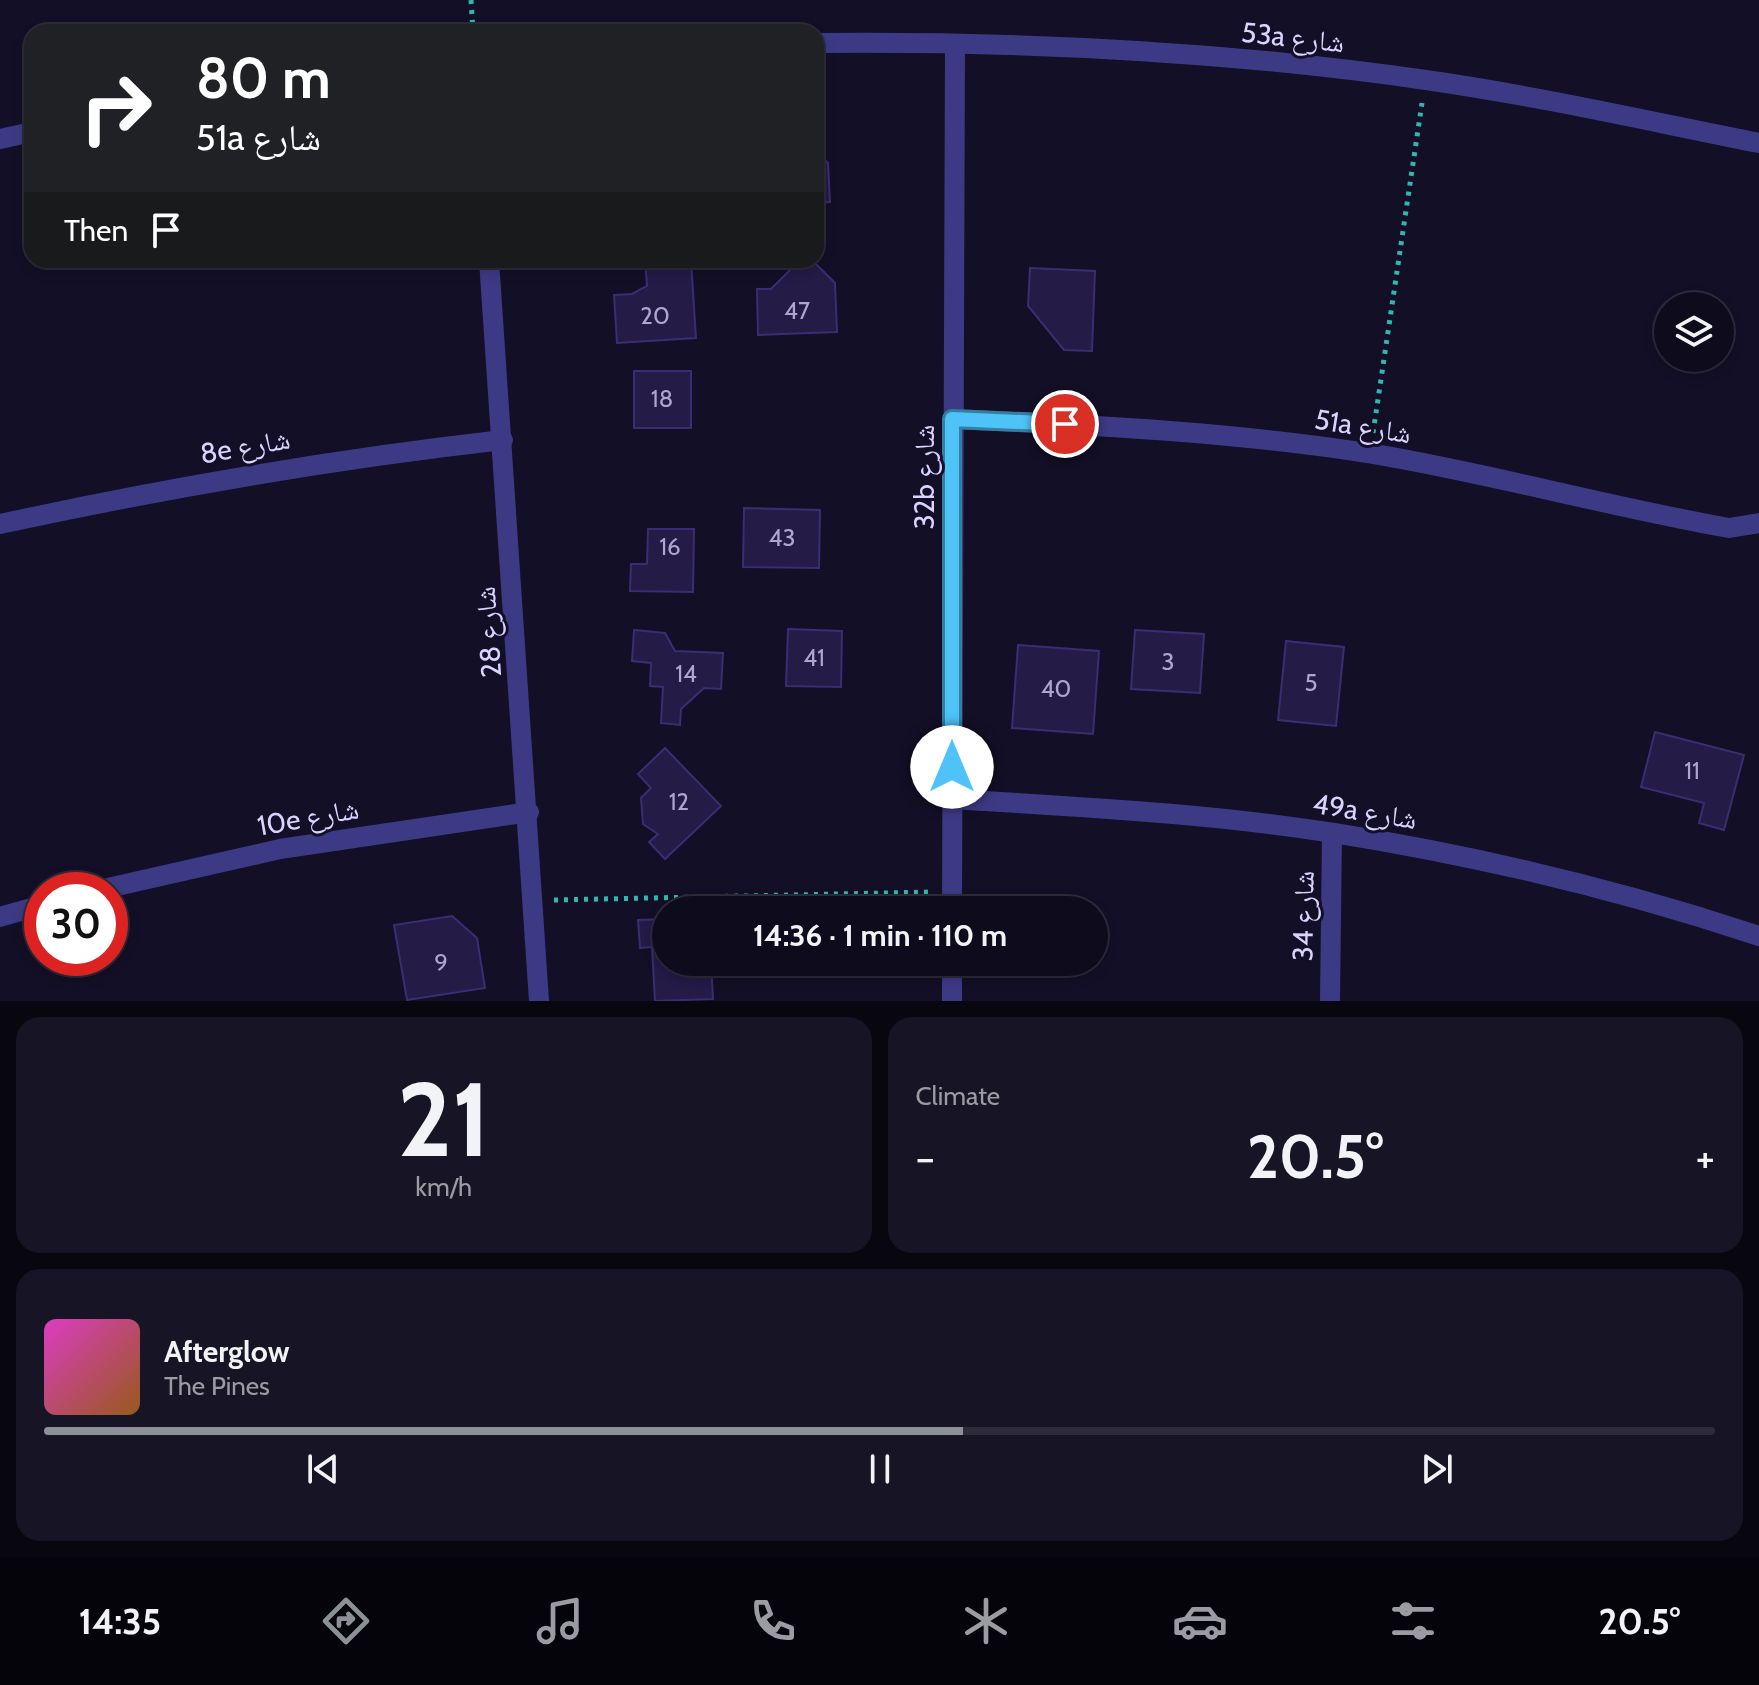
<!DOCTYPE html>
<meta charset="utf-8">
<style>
:root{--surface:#0e0b1c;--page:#171425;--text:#f1f3f6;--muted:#9b9ba3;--line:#2e2b3b;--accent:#8c9099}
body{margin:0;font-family:Cabin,"Noto Naskh Arabic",sans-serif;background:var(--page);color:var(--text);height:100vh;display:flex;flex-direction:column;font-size:30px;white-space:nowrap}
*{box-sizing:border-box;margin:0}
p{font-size:26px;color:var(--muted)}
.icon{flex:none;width:44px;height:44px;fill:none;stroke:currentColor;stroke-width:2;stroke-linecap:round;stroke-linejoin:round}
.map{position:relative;height:1001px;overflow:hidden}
.panel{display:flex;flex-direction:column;gap:16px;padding:16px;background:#08060f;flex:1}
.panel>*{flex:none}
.guide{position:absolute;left:24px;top:24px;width:800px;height:244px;border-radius:24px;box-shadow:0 4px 12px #0003,0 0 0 2px var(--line);background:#202124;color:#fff;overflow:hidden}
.buttons{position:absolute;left:1654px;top:292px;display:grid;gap:16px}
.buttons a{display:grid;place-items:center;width:80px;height:80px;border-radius:50%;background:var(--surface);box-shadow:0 4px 12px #0003,0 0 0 2px var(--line);font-size:40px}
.speed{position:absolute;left:24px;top:872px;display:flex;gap:16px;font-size:40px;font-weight:700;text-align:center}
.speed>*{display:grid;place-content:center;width:104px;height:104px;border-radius:50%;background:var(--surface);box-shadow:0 4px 12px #0003,0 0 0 2px var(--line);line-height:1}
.speed .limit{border:12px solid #d22;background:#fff;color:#111}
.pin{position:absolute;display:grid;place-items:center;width:68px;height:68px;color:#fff;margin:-34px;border:4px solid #fff;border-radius:50%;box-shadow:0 2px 8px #0007}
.me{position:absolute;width:88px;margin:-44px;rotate:0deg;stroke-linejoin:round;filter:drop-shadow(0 0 6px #0008)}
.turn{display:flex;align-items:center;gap:28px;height:168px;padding:0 40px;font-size:36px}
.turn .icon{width:104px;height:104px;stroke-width:2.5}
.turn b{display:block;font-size:56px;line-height:68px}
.then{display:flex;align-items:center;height:76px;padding:0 40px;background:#0003;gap:16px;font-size:30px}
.big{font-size:60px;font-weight:800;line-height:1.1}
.panel .widget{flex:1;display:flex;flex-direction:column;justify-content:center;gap:12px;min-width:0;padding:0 28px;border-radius:24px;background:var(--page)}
.panel .dial{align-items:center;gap:0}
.dial b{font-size:104px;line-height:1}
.song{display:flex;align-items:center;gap:24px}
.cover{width:96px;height:96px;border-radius:12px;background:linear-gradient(135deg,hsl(310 70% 55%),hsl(30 70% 35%))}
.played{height:8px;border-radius:4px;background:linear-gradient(90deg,var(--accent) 55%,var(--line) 55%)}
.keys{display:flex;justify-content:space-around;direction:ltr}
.heat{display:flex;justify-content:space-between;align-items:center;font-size:44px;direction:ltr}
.panel .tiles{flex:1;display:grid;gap:16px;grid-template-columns:1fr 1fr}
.widget:last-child{grid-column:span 2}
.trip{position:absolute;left:652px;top:896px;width:456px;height:80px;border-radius:40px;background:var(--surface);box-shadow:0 4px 12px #0003,0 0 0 2px var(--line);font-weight:800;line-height:80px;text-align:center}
.menu{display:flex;height:128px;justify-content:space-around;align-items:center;background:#06040b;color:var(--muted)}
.menu .icon{width:56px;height:56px}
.menu .active{color:var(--accent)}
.menu b{font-size:36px;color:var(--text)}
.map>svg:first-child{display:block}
</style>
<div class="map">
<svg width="1759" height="1001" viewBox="0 0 1759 1001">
<rect width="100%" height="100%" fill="#130f26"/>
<g fill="#241b47" stroke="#3b2d73" stroke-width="2">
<polygon points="816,152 828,163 830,202 816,203"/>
<polygon points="645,260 691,260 696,338 617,343 614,295 632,294 647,286"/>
<polygon points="800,260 812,260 835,283 837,332 758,335 757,289 771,289"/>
<polygon points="1030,268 1095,271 1092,351 1064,350 1028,306"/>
<rect x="634" y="371" width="57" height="57"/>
<polygon points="744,508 820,510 819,568 743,567"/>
<polygon points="648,529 694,529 693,592 630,591 631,564 647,564"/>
<polygon points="788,629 842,631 841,687 786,686"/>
<polygon points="634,630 665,633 675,651 723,653 721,689 704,688 681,709 680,725 661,723 663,687 650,686 651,663 632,661"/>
<polygon points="1135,630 1204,634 1200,693 1131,689"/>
<polygon points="1286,641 1344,647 1336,726 1278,720"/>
<polygon points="1018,645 1099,651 1093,734 1012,728"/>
<polygon points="1655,732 1744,755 1724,830 1699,823 1704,803 1641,787"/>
<polygon points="665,748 721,806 665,859 649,842 658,834 643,824 641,798 651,788 638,774"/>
<polygon points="452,916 477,938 485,988 407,1000 394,925"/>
<polygon points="666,919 666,962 711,962 713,999 655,1001 652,947 640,948 638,920"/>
</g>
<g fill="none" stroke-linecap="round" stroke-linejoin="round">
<g stroke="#2fb8b0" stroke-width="5" stroke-dasharray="4 6" stroke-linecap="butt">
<polyline points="471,0 473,32"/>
<polyline points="1373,433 1422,103"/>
<polyline points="554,900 932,892"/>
</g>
<g stroke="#3d3a85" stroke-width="20">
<path d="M816,43C1019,41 1225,51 1426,80C1538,96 1648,121 1759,143"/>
<polyline points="0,139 32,132"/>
<polyline points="489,260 539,1001"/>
<path d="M952,419C1093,425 1234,432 1374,454C1493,474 1610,507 1729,528L1759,523"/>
<path d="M0,524C167,488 333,459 503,440"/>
<path d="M952,799C1079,807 1207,813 1334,833C1478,856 1620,890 1759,936"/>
<polyline points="99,890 280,849 529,812"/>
<polyline points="952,910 955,44"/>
<polyline points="0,917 42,905"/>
<polyline points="952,1001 952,962"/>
<polyline points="1330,1001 1332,833"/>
</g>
</g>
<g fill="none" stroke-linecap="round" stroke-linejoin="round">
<g stroke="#337fa1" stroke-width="20">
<polyline id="route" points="952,767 952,419 1065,424"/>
</g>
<use href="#route" stroke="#4fc3f7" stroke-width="14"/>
</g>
<g text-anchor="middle" stroke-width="6" stroke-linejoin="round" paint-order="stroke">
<g font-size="24" fill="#aca6d1">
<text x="797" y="319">47</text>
<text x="655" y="324">20</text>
<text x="662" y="407">18</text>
<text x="782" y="546">43</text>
<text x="670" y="555">16</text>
<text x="814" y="666">41</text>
<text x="1168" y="670">3</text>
<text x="686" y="682">14</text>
<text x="1311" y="691">5</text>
<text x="1056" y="697">40</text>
<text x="1692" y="779">11</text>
<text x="679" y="810">12</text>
<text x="441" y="971">9</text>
</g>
<g font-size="28" fill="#d9d4ff" stroke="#130f26">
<text transform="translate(1293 37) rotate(6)" y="10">53a شارع</text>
<text transform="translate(1363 426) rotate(9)" y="10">51a شارع</text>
<text transform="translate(245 446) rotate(-10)" y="10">8e شارع</text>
<text transform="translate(924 477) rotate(-90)" y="10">32b شارع</text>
<text transform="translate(488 632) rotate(-94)" y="10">شارع 28</text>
<text transform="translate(1365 811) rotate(9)" y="10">49a شارع</text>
<text transform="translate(308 817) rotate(-10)" y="10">10e شارع</text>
<text transform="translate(1303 916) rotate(-89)" y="10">شارع 34</text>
</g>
</g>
</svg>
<div class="buttons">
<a><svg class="icon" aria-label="layers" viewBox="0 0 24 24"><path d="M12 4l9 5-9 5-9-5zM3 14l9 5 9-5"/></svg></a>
</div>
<div class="speed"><div class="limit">30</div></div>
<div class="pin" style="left:1065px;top:424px;background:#d93025"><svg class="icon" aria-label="arrive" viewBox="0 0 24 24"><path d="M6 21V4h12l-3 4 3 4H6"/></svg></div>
<svg class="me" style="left:952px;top:767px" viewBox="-20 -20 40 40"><circle r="19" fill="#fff"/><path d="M0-13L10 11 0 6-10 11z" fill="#4fc3f7"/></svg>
<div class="trip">14:36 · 1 min · 110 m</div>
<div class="guide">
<div class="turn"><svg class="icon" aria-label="right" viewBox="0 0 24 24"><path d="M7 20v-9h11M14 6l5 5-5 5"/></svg><div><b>80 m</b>51a شارع</div></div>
<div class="then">Then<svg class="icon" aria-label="arrive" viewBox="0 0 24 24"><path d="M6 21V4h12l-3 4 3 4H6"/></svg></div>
</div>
</div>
<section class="panel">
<div class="tiles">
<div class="widget dial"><b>21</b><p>km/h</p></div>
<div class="widget"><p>Climate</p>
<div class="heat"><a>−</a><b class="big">20.5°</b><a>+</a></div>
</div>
<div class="widget">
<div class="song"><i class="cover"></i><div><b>Afterglow</b><p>The Pines</p></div></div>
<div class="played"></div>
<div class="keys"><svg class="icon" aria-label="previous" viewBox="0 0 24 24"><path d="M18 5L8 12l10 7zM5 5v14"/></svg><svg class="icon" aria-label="pause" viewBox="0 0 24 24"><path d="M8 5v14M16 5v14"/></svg><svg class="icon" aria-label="next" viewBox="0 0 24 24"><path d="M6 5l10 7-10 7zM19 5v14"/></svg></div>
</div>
</div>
</section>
<nav class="menu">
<b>14:35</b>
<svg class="icon active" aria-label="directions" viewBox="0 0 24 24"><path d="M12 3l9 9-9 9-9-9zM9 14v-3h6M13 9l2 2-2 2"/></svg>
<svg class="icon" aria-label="music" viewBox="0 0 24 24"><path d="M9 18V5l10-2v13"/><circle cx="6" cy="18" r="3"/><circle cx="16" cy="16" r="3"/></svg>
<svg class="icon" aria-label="phone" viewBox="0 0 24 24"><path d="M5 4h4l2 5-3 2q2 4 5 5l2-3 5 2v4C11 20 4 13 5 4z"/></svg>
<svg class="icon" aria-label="climate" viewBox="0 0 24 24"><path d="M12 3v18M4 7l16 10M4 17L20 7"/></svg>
<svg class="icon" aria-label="car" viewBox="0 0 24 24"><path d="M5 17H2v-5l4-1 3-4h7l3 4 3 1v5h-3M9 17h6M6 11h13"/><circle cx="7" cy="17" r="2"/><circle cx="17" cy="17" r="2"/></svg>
<svg class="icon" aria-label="filters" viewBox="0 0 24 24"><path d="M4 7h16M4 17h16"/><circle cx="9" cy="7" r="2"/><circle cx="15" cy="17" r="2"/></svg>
<b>20.5°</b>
</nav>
